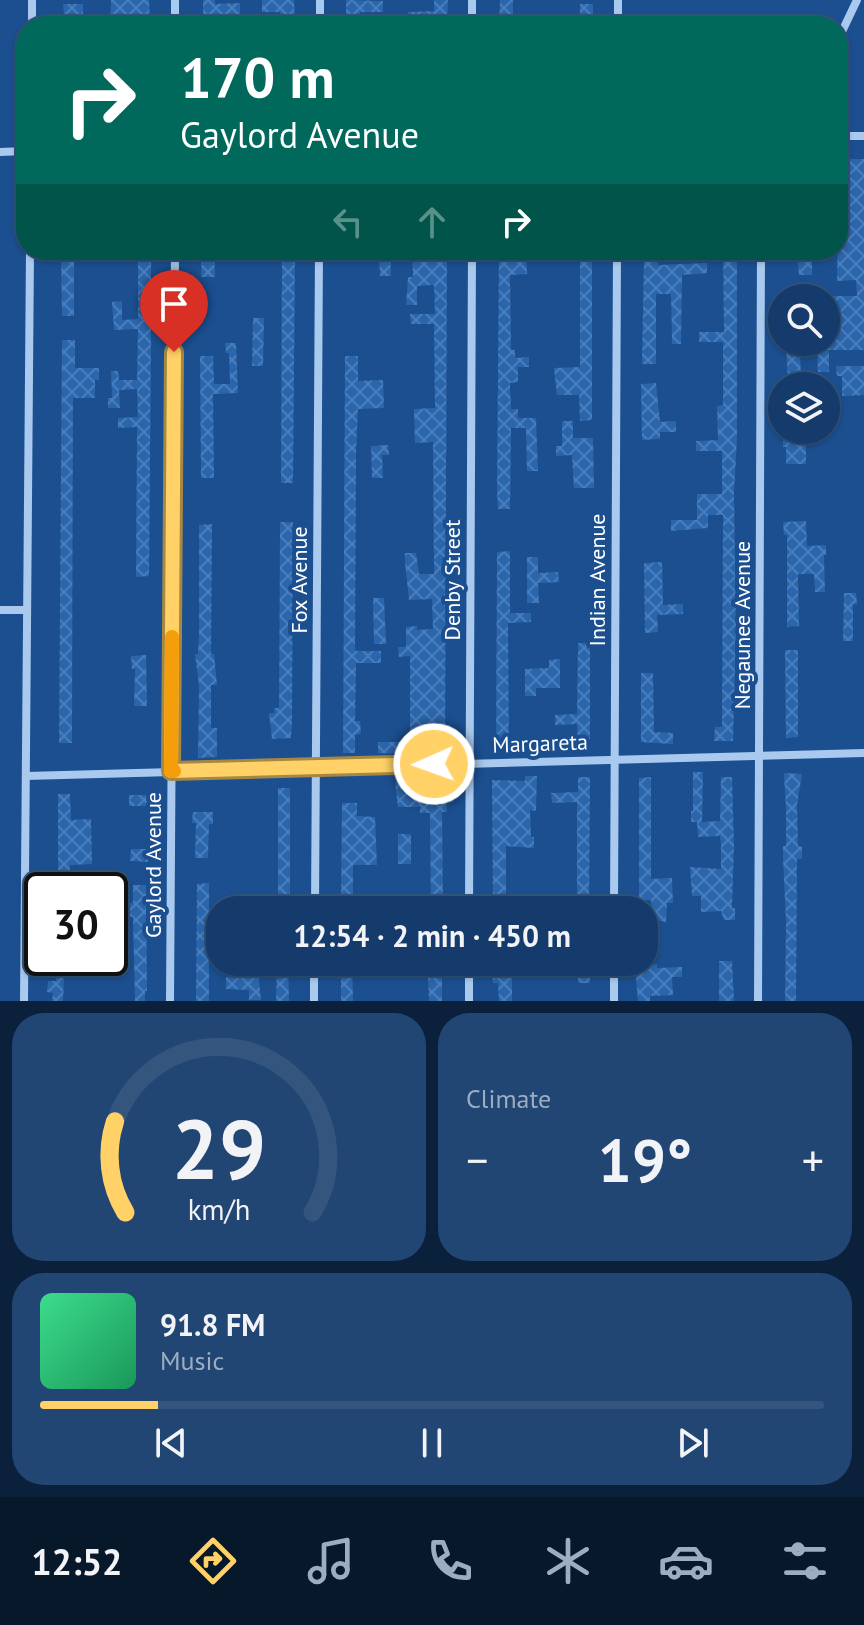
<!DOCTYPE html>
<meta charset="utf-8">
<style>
:root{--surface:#143b6b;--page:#214673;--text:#f1f3f6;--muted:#9dadc1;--line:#33557e;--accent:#ffd166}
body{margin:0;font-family:"PT Sans",sans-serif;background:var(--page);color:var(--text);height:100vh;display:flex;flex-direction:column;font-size:30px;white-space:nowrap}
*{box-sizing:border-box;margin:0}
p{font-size:26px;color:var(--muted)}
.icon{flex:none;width:44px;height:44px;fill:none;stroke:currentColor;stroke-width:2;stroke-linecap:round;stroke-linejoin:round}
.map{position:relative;height:1001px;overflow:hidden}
.side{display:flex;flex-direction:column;gap:12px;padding:12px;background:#0b203b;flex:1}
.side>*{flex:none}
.guide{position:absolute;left:16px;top:16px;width:832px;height:244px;border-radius:32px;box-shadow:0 2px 6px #0004,0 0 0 2px var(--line);background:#00695c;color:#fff;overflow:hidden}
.fabs{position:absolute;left:768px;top:284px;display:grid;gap:16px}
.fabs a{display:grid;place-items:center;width:72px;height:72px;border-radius:50%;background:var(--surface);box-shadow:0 2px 6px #0004,0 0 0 2px var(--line);font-size:40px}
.speed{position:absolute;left:24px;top:872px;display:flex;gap:16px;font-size:40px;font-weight:700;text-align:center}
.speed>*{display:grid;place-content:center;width:104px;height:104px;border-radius:50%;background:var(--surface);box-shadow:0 2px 6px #0004,0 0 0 2px var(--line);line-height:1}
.speed .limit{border:4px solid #111;border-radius:12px;background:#fff;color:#111}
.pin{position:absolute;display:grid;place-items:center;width:68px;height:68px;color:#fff;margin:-82px -34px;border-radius:50% 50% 50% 0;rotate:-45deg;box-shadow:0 0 8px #0007}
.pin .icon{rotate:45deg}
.me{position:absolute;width:88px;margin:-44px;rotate:268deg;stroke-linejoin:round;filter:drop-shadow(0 0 6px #0008)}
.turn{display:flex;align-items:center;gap:28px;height:168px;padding:0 32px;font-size:36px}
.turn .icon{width:104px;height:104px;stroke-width:2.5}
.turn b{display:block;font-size:56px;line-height:68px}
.lanes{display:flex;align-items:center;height:76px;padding:0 32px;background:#0003;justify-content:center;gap:40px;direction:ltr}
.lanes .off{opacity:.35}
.big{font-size:60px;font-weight:700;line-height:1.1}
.side .tile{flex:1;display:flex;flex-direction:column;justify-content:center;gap:12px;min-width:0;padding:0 28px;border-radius:32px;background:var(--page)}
.side .dial{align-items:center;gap:0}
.dial svg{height:208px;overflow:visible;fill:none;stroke:var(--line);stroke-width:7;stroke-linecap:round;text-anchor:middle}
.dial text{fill:var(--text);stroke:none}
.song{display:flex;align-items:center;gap:24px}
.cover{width:96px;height:96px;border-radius:12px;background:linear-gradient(135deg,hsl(150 70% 55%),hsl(150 70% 35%))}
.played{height:8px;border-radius:4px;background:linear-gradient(90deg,var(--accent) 15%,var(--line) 15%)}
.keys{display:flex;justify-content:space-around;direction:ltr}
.heat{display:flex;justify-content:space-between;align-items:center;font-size:44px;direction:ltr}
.side .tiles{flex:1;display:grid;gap:12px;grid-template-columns:1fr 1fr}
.tile:last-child{grid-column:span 2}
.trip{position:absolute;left:206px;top:896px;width:452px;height:80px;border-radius:32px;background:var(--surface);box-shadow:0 2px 6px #0004,0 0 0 2px var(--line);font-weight:700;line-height:80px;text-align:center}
.menu{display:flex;height:128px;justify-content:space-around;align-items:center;background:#08182b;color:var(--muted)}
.menu .icon{width:56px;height:56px}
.menu .active{color:var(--accent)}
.menu b{font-size:36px;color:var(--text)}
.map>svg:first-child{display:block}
</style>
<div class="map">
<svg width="864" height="1001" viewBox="0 0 864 1001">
<defs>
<pattern id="building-cross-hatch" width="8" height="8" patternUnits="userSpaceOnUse" patternTransform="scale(2)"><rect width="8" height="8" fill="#2a66ad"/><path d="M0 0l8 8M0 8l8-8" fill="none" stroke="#4a7db9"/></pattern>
</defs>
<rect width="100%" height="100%" fill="#1b4f8f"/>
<rect fill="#2461a8" x="736" y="17" width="63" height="9"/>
<g fill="url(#building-cross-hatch)">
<polygon points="111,0 149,0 150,26 110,26"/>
<polygon points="203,0 215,0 215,4 240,3 240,16 265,15 265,26 231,26 231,14 215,14 215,26 203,26"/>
<polygon points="262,0 294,0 295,26 280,26 280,12 262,12"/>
<polygon points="346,0 383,1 383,12 360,12 360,26 346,26"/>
<polygon points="434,0 448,0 447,26 433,26 433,20 408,20 408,12 434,11"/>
<polygon points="500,0 513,0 513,26 499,26"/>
<polygon points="63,4 83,4 83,17 78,17 78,26 65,26"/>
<rect x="580" y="4" width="13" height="22"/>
<polygon points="839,159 864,159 864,350 829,350 829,372 818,372 817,342 826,342 826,296 857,296 856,280 837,281"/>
<polygon points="61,250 74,250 74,316 62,316"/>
<polygon points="138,250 151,250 151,335 149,576 136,577 137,427 118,428 118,418 138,417 137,389 119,390 120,408 108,408 108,398 112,398 111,371 118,371 119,380 137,380 138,329 114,330 112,302 122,301 122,320 138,319"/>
<polygon points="202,250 214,250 215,277 201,277"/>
<polygon points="282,250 295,250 293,483 281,483"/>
<polygon points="379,250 390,250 391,276 380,276"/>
<polygon points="412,250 447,250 445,752 432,752 432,729 410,730 410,656 399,657 398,647 406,647 406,627 417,626 417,630 433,629 432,599 409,600 405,563 405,553 416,553 419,574 434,574 433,442 415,443 414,409 435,408 434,324 411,324 410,314 435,314 434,285 417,286 417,305 406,305 408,277 413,277"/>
<polygon points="499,250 526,250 527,274 510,275 511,350 515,350 515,358 529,357 529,367 518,367 518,382 510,383 511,409 518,409 518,418 536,418 538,471 527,471 526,428 511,428 510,509 498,509 497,491"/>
<polygon points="580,250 592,250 592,420 580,421 579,395 557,395 555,378 554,368 580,367"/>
<polygon points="723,250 736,250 737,266 737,438 734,493 736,631 733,741 714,741 715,727 722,727 723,515 708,515 708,528 671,531 671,520 697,520 697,494 722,494 722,451 696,451 696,441 718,440 717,406 723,405 723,342 699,342 699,332 724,332"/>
<polygon points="657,253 658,265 707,263 707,273 682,275 681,344 672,344 671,294 656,294 656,364 642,364 644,254"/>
<polygon points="797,253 812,253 812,275 799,275"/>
<polygon points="253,318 264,318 263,366 252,366"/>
<polygon points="62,340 75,340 75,368 99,368 99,380 95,380 95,398 73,398 72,743 59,743"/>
<polygon points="225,343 236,343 238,393 213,394 214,478 201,478 200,356 213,356 214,384 230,384 229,353 226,353"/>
<polygon points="786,347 800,347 801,382 788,382"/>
<polygon points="345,356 358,356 358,381 383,380 384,408 358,409 356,451 355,648 356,651 381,651 381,663 356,663 355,721 360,721 361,734 355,735 355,753 343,753"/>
<polygon points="836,366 864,366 864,395 842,396 842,376 837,376"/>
<polygon points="656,383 660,422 676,421 676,432 660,432 660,439 642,440 641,384"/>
<polygon points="562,421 573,421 573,438 593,438 594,488 574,488 572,455 556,456 556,446 562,446"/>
<polygon points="783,437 806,437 806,464 786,464 786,447 783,447"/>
<polygon points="388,445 389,455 382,455 383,478 372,478 371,446"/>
<polygon points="806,521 807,546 826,545 826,555 824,555 825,592 815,592 814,574 798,574 799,626 787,627 787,535 784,535 783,522"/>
<polygon points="280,522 293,522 292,721 291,738 272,739 269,713 275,713 274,708 279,708"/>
<polygon points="212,524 211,654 214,654 217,685 211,685 211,728 217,728 217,757 198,758 199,685 195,654 198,654 199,635 199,525"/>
<polygon points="510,551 510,613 531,613 531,622 508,623 509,749 496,749 497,552"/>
<polygon points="527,557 538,557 538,573 558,572 559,582 538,583 539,603 527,603"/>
<polygon points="662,562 663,605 683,604 683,614 657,615 658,632 645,633 644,563"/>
<polygon points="844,593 856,593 857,604 853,604 853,641 843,641"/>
<polygon points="373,598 384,598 386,644 374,644"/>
<polygon points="578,643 590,643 590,748 578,748 577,724 555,725 555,715 577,714"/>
<polygon points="785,650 798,650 798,737 786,738"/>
<polygon points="146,655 147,706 134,706 135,669 132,669 131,656"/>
<polygon points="560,659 560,688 536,688 536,696 525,696 525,669 549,668 549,660"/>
<polygon points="641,673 653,673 654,732 673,733 673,744 641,742"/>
<polygon points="378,742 414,742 414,754 378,753"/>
<polygon points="693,772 703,772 702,822 720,821 721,777 732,777 734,845 732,908 735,908 735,920 724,920 721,911 701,912 701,896 692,896 690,867 721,869 721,845 720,836 698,837 697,822 691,822 691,811 693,811"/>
<polygon points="784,773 802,774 797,805 798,846 802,847 802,859 797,859 796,1001 785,1001 786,921 783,858 783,846 786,846 786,810"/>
<polygon points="525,776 537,776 536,811 530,810 531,837 534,837 534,848 506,846 506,902 493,902 492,780 525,781"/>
<polygon points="578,777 590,777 589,905 577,905 577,802 552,803 551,793 578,792"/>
<polygon points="651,777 651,879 672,878 673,903 667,903 666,922 652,919 651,900 639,900 639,778"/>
<polygon points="446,780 447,812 442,812 443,910 431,910 430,813 420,813 420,807 398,807 395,782"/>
<rect x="278" y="788" width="12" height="122"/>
<polygon points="58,794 70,794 71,820 91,819 92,864 70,865 69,890 58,890"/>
<rect x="129" y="795" width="19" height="11"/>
<polygon points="342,803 357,803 357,816 375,817 377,865 353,865 353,907 341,908"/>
<polygon points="193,812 213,812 213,824 209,824 208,858 195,858 196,823 192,823"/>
<rect x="398" y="834" width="13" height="30"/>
<polygon points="131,849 149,849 148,862 130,861"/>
<polygon points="209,883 209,1001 196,1001 197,884"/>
<polygon points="133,885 146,885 147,991 145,991 145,1001 135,1001 133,917 125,917 125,903 133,903"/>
<polygon points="719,961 732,961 734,1001 719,1001"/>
<polygon points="277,962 288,962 289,1001 276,1001"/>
<polygon points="341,962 352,962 353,1001 341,1001"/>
<polygon points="433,962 445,962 446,970 442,970 442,1001 429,1001 428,976 433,976"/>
<polygon points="492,962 503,962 503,970 512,970 512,1001 499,1001 498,983 493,983"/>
<polygon points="578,962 589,962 590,983 578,983"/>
<polygon points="638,962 651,962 651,965 657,964 657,968 682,967 682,977 672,977 673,995 650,996 650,1001 638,1001 635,966 638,966"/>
<polygon points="56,963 76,963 76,976 64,976 63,1001 52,1001 53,993 47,992 48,981 56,981"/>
<polygon points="250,971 258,971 261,1000 249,1000 249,990 226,989 226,977 250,978"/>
</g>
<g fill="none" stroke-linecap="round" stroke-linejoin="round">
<g stroke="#a9c9ee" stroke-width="8">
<polyline points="32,26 32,0"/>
<polyline points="175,26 175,0"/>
<polyline points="320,26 320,0"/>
<polyline points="472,26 472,0"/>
<polyline points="618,26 618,0"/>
<polyline points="838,40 857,0"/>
<polyline points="838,136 864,136"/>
<polyline points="0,152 26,151"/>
<polyline points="0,610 27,610"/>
<polyline points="26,776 864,753"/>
<polyline points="315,910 319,250"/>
<polyline points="469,910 472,250"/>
<polyline points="614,910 617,250"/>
<polyline points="24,1001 30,250"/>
<polyline points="170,1001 175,250"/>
<polyline points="314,1001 314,962"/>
<polyline points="469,1001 469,962"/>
<polyline points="614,1001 614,962"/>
<polyline points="758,1001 761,250"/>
</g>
</g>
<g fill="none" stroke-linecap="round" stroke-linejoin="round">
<g stroke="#a68842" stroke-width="20">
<polyline id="route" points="174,352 171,771 434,764"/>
</g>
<use href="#route" stroke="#ffd166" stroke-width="14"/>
<polyline stroke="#f59e0b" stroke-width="14" points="172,637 171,771 174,771"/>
</g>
<g text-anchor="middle" stroke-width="8" stroke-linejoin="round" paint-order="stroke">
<g font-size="22" fill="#fff" stroke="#1b4f8f">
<text transform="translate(299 580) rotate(-90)" y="8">Fox Avenue</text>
<text transform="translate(452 580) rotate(-90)" y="8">Denby Street</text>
<text transform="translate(597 580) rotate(-90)" y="8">Indian Avenue</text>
<text transform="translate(742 625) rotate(-90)" y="8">Negaunee Avenue</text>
<text transform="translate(540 743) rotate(-2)" y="8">Margareta</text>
<text transform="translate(153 865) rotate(-90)" y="8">Gaylord Avenue</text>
</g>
</g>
</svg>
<div class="fabs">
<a><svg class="icon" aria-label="search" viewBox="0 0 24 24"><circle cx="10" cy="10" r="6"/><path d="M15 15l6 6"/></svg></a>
<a><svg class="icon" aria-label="layers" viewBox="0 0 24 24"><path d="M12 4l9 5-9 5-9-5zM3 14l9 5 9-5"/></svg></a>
</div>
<div class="speed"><div class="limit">30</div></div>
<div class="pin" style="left:174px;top:352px;background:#d93025"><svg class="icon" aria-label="arrive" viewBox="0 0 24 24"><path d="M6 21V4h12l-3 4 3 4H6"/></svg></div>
<svg class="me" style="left:434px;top:764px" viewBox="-20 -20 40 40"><circle r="17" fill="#ffd166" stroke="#fff" stroke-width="3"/><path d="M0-11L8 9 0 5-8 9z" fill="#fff"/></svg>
<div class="trip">12:54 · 2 min · 450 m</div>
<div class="guide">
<div class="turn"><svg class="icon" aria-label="right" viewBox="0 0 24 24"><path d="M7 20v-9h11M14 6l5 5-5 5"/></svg><div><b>170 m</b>Gaylord Avenue</div></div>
<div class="lanes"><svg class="icon off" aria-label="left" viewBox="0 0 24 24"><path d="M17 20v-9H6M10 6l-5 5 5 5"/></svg><svg class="icon off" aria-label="ahead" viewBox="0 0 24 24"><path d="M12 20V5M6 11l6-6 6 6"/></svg><svg class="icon" aria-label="right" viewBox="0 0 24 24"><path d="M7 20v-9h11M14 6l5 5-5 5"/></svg></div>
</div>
</div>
<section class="side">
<div class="tiles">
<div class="tile dial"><svg viewBox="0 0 100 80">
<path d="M14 69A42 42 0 1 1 86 69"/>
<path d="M14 69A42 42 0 0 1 10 34" stroke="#ffd166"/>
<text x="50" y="56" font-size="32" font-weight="700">29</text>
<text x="50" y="72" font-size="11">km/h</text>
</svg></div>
<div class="tile"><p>Climate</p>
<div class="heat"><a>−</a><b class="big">19°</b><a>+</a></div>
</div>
<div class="tile">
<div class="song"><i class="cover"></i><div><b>91.8 FM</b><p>Music</p></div></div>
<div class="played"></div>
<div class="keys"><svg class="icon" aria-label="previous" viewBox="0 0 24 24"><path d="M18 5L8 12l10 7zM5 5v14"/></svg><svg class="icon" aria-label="pause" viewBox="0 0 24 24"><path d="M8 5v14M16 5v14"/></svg><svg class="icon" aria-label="next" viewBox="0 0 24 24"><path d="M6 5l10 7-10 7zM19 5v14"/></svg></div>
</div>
</div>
</section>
<nav class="menu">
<b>12:52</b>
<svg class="icon active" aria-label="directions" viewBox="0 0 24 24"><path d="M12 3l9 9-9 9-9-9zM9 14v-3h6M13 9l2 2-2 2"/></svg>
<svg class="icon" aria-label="music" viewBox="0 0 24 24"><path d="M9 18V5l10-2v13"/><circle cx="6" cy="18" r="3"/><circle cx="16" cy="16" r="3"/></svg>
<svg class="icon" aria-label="phone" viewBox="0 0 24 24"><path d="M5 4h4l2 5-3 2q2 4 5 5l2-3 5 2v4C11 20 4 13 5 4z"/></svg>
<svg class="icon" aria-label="climate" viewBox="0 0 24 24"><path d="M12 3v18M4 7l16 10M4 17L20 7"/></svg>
<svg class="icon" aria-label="car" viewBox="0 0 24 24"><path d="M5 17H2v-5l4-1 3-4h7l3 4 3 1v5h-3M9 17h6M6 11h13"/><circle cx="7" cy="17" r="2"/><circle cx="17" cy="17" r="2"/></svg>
<svg class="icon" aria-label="filters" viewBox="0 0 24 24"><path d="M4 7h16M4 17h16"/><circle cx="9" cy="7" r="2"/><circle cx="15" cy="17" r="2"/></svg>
</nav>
